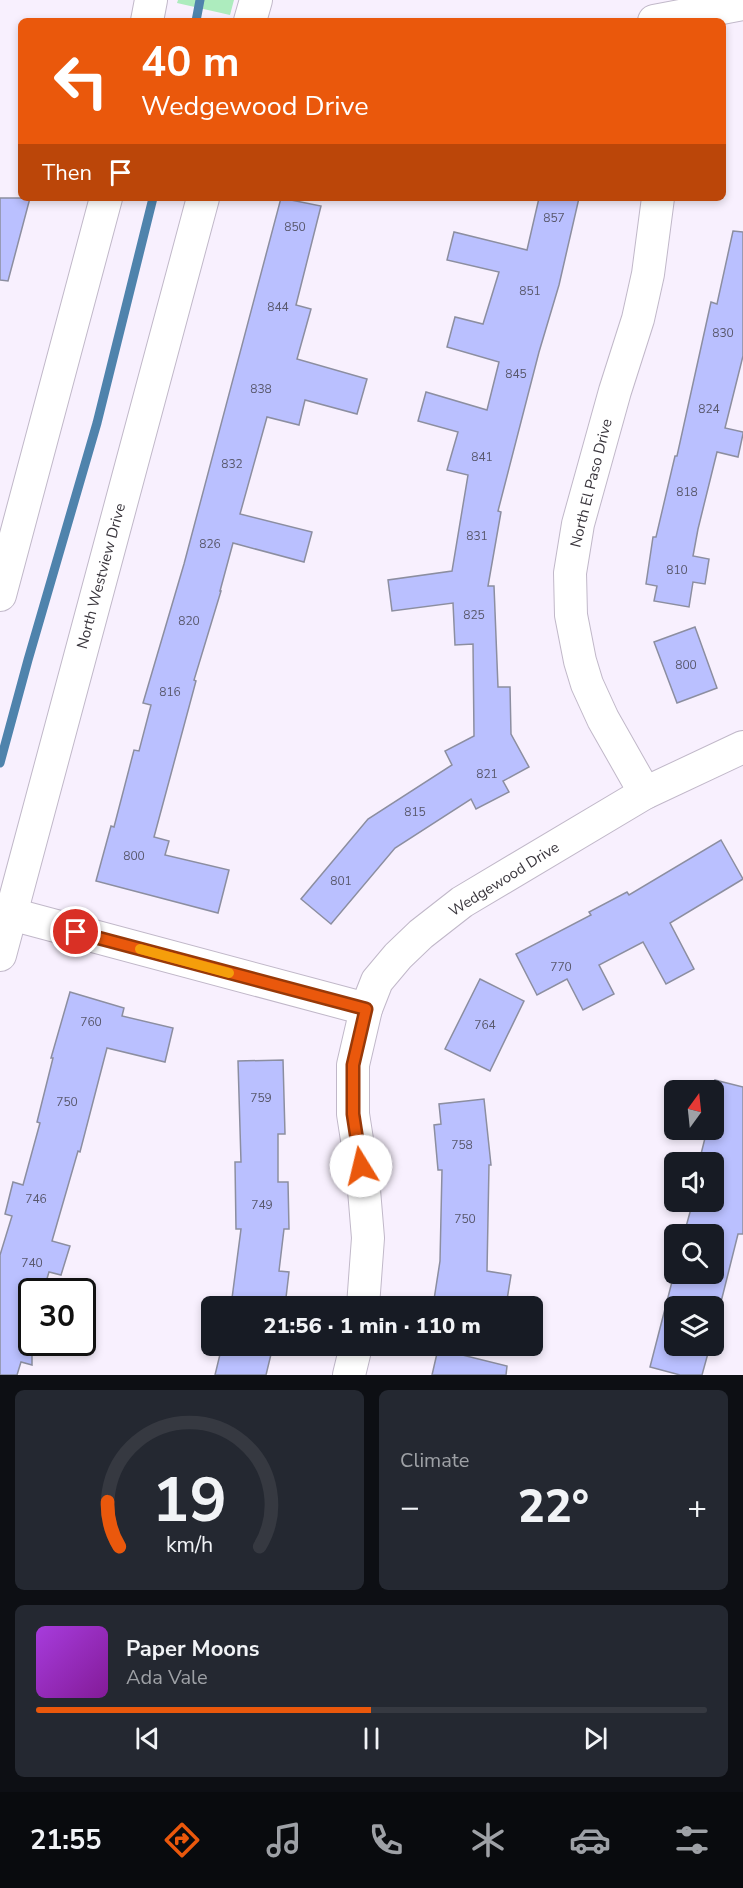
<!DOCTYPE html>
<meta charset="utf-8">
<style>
:root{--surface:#171b24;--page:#242831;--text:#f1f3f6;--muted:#9ea1a6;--line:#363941;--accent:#ea580c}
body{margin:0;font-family:"Nunito Sans",sans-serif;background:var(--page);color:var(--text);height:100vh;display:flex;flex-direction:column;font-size:22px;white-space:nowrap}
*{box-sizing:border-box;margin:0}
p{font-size:20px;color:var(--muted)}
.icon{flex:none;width:33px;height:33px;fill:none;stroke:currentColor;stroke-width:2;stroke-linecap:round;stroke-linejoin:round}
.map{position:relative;height:1375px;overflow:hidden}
.details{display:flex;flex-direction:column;gap:15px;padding:15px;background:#0d0f14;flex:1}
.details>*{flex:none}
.guide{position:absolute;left:18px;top:18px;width:708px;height:183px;border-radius:9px;box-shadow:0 3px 9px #0003;background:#ea580c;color:#fff;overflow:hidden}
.needle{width:39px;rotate:15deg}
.tools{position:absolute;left:664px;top:1080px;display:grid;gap:12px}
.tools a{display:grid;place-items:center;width:60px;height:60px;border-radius:9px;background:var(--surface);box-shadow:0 3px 9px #0003;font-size:30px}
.speed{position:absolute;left:18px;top:1278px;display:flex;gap:12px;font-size:30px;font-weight:700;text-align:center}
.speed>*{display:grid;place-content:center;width:78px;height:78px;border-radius:50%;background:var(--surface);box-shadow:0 3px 9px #0003;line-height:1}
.speed .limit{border:3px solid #111;border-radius:9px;background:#fff;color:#111}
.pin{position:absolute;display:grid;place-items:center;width:51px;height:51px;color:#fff;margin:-26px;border:3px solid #fff;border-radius:50%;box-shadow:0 2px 6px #0007}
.me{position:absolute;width:66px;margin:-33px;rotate:351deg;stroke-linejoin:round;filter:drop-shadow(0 0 4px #0008)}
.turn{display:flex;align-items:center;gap:21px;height:126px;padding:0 24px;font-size:27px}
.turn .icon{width:78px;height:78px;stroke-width:2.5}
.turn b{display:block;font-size:42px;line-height:51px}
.then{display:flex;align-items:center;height:57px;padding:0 24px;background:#0003;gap:12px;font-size:22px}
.big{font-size:45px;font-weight:800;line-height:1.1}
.details .card{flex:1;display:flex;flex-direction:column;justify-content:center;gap:9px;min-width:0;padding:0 21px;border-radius:9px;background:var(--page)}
.details .dial{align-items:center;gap:0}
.dial svg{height:156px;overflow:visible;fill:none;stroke:var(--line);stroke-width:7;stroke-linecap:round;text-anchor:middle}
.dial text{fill:var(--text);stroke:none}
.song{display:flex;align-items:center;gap:18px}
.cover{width:72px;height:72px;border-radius:9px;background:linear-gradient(135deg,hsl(280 70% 55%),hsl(290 70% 35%))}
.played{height:6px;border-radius:3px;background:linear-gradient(90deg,var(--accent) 50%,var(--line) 50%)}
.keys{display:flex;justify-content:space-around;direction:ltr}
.heat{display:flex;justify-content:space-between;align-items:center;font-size:33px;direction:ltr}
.details .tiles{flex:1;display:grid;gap:15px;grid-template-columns:1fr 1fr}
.card:last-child{grid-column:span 2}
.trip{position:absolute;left:201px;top:1296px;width:342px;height:60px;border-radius:9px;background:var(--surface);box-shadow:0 3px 9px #0003;font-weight:800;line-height:60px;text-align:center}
.tab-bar{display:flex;height:96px;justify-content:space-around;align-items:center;background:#090b0e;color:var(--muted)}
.tab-bar .icon{width:42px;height:42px}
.tab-bar .current{color:var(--accent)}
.tab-bar b{font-size:27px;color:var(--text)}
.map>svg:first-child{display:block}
</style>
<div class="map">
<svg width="743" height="1375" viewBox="0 0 743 1375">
<rect width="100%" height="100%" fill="#f8f0fe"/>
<polygon fill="#adecbe" points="178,0 234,0 230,15 177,3"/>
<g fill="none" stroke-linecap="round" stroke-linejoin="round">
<g stroke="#4f83ac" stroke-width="9">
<polyline points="196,21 200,0"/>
<polyline points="0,763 28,660 97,423 153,198"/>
</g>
</g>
<g fill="#bac0ff" stroke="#8c8ea0" stroke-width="1.5">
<polygon points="0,198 30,198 8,281 0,280"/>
<polygon points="281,198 321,206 296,305 311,309 297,359 367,379 357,414 305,400 299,425 267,417 240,514 312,532 304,562 233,543 220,591 221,591 194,680 196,681 154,837 169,841 165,855 229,870 218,913 96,881 111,826 114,827 134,750 139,751 151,705 143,703 184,564"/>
<polygon points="539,198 579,198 559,285 539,352 498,511 501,512 488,586 494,586 498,687 510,687 511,734 529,767 503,781 509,792 476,809 471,799 395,848 331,924 301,899 368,819 452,765 445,751 474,736 473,644 455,645 453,603 392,611 388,580 452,571 468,475 447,470 458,432 418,421 426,392 487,410 499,362 447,347 455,317 483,324 499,272 447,260 454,232 527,250"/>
<polygon points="733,231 743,232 743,356 725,428 743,432 743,434 738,457 717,452 698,529 693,556 709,559 705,584 693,582 689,607 654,601 657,586 646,584 653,537 656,537 675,456 677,456 711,302 717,304"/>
<polygon points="695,627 717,688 677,703 654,642"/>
<polygon points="721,840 743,879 670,923 694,969 666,984 643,942 599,965 614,994 583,1010 567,979 537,995 516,954 591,915 589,912 627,892 629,895"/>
<polygon points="480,979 524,1001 490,1071 445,1049"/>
<polygon points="70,992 124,1008 122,1016 173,1028 165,1062 107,1048 80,1152 78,1151 52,1241 70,1246 61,1275 49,1272 43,1292 32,1292 32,1365 21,1362 17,1375 0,1375 0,1255 12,1216 5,1214 13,1182 23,1185 40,1123 37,1122 53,1058 51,1058"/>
<polygon points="283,1060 285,1134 278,1134 278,1182 288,1182 289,1229 284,1229 279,1271 289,1272 285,1306 231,1306 241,1229 236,1229 235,1162 241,1162 238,1061"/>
<polygon points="715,1080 743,1087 743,1234 738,1234 714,1330 714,1306 675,1306 675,1346 710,1346 702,1375 680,1375 650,1367 675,1270 675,1274 714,1274 714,1234 684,1234 692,1205 689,1204 690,1202 714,1202 714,1162 699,1162 707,1130 714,1130 714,1090 712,1090"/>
<polygon points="484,1099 491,1165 489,1165 487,1271 511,1275 506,1306 433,1306 440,1261 442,1170 438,1170 434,1125 441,1124 439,1104"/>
<polygon points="222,1346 273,1346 266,1375 215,1375"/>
<polygon points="438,1349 507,1366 506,1375 432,1375"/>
</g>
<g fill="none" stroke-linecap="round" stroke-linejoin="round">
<g stroke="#c1b8c9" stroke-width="34">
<g id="minor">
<polyline points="147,21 151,0"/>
<polyline points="250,21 256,0"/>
<polyline points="654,21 743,4"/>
<polyline points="0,595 106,198"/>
<polyline points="645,793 603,719 587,684 580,661 571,615 570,573 578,524 615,391 638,319 648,274 658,198"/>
<polyline points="11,914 366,1009"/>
<polyline points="0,955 203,198"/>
<polyline points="363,1306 368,1238 363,1178 353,1114 353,1065 366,1009 377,981 398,956 421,934 462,902 645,793 743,747"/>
<polyline points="349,1375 356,1346"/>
</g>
</g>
<use href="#minor" stroke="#fff" stroke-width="32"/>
</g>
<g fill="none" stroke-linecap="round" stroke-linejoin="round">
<g stroke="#983908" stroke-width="15">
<polyline id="route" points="76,932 366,1009 353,1065 353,1114 361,1166"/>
</g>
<use href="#route" stroke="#ea580c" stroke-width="10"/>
<polyline stroke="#f59e0b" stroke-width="10" points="140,949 229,973"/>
</g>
<g text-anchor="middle" stroke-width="4.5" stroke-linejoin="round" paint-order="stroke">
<g font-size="12" fill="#59586d">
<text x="554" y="222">857</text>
<text x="295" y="231">850</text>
<text x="530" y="295">851</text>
<text x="278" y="311">844</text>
<text x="723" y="337">830</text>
<text x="516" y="378">845</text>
<text x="261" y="393">838</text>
<text x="709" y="413">824</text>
<text x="482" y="461">841</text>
<text x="232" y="468">832</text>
<text x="687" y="496">818</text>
<text x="477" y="540">831</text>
<text x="210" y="548">826</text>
<text x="677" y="574">810</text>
<text x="474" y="619">825</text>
<text x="189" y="625">820</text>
<text x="686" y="669">800</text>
<text x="170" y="696">816</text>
<text x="487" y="778">821</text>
<text x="415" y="816">815</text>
<text x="134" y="860">800</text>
<text x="341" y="885">801</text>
<text x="561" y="971">770</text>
<text x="91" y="1026">760</text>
<text x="485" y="1029">764</text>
<text x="261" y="1102">759</text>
<text x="67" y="1106">750</text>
<text x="462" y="1149">758</text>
<text x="36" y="1203">746</text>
<text x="262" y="1209">749</text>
<text x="465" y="1223">750</text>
<text x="32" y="1267">740</text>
</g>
<g font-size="15" fill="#39353c" stroke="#fff">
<text transform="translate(591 483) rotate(-76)" y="5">North El Paso Drive</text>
<text transform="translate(101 576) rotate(-75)" y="5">North Westview Drive</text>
<text transform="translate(504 879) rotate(-32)" y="5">Wedgewood Drive</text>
</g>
</g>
</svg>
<div class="tools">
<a><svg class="needle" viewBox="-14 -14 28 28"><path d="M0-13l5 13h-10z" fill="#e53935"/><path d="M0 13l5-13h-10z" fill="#9ea1a6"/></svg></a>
<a><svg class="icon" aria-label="sound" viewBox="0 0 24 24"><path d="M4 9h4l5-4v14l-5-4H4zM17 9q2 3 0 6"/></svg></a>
<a><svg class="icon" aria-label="search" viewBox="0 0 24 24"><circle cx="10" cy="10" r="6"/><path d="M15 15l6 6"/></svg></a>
<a><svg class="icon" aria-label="layers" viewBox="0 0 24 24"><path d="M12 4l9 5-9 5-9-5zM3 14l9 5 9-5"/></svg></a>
</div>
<div class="speed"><div class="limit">30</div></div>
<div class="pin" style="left:76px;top:932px;background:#d93025"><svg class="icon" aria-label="arrive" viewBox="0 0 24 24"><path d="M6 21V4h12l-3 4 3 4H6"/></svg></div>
<svg class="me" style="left:361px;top:1166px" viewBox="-20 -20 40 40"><circle r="19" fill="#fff"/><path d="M0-13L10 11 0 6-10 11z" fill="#ea580c"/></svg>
<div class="trip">21:56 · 1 min · 110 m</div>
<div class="guide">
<div class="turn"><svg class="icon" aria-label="left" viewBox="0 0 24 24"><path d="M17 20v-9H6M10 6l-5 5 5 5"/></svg><div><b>40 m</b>Wedgewood Drive</div></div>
<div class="then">Then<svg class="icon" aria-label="arrive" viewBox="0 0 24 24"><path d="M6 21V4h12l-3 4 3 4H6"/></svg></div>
</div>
</div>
<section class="details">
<div class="tiles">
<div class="card dial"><svg viewBox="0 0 100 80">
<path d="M14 69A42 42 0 1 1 86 69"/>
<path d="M14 69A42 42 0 0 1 8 46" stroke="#ea580c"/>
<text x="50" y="56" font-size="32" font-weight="700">19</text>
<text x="50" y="72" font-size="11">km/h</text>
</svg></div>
<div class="card"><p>Climate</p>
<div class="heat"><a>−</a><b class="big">22°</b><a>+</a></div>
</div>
<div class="card">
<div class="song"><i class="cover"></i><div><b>Paper Moons</b><p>Ada Vale</p></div></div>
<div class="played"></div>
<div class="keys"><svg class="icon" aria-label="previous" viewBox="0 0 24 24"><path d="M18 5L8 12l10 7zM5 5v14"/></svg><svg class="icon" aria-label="pause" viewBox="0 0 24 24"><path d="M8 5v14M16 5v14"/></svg><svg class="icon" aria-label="next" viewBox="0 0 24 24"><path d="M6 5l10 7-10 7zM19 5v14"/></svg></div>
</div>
</div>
</section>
<nav class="tab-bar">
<b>21:55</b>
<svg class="icon current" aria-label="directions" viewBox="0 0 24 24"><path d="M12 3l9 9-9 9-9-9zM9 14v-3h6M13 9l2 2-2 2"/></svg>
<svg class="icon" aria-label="music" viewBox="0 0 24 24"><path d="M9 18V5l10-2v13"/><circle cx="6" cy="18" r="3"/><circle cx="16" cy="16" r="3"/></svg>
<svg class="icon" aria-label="phone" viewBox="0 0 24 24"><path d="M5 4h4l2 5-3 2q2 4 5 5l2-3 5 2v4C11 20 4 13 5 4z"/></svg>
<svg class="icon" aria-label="climate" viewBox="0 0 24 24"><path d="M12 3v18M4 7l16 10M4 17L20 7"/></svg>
<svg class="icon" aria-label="car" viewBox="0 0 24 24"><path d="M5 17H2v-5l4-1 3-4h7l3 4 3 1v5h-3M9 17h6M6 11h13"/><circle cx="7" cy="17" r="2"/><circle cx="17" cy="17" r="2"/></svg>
<svg class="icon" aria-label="filters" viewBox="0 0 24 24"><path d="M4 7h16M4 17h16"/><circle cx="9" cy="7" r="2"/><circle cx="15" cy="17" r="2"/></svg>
</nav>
